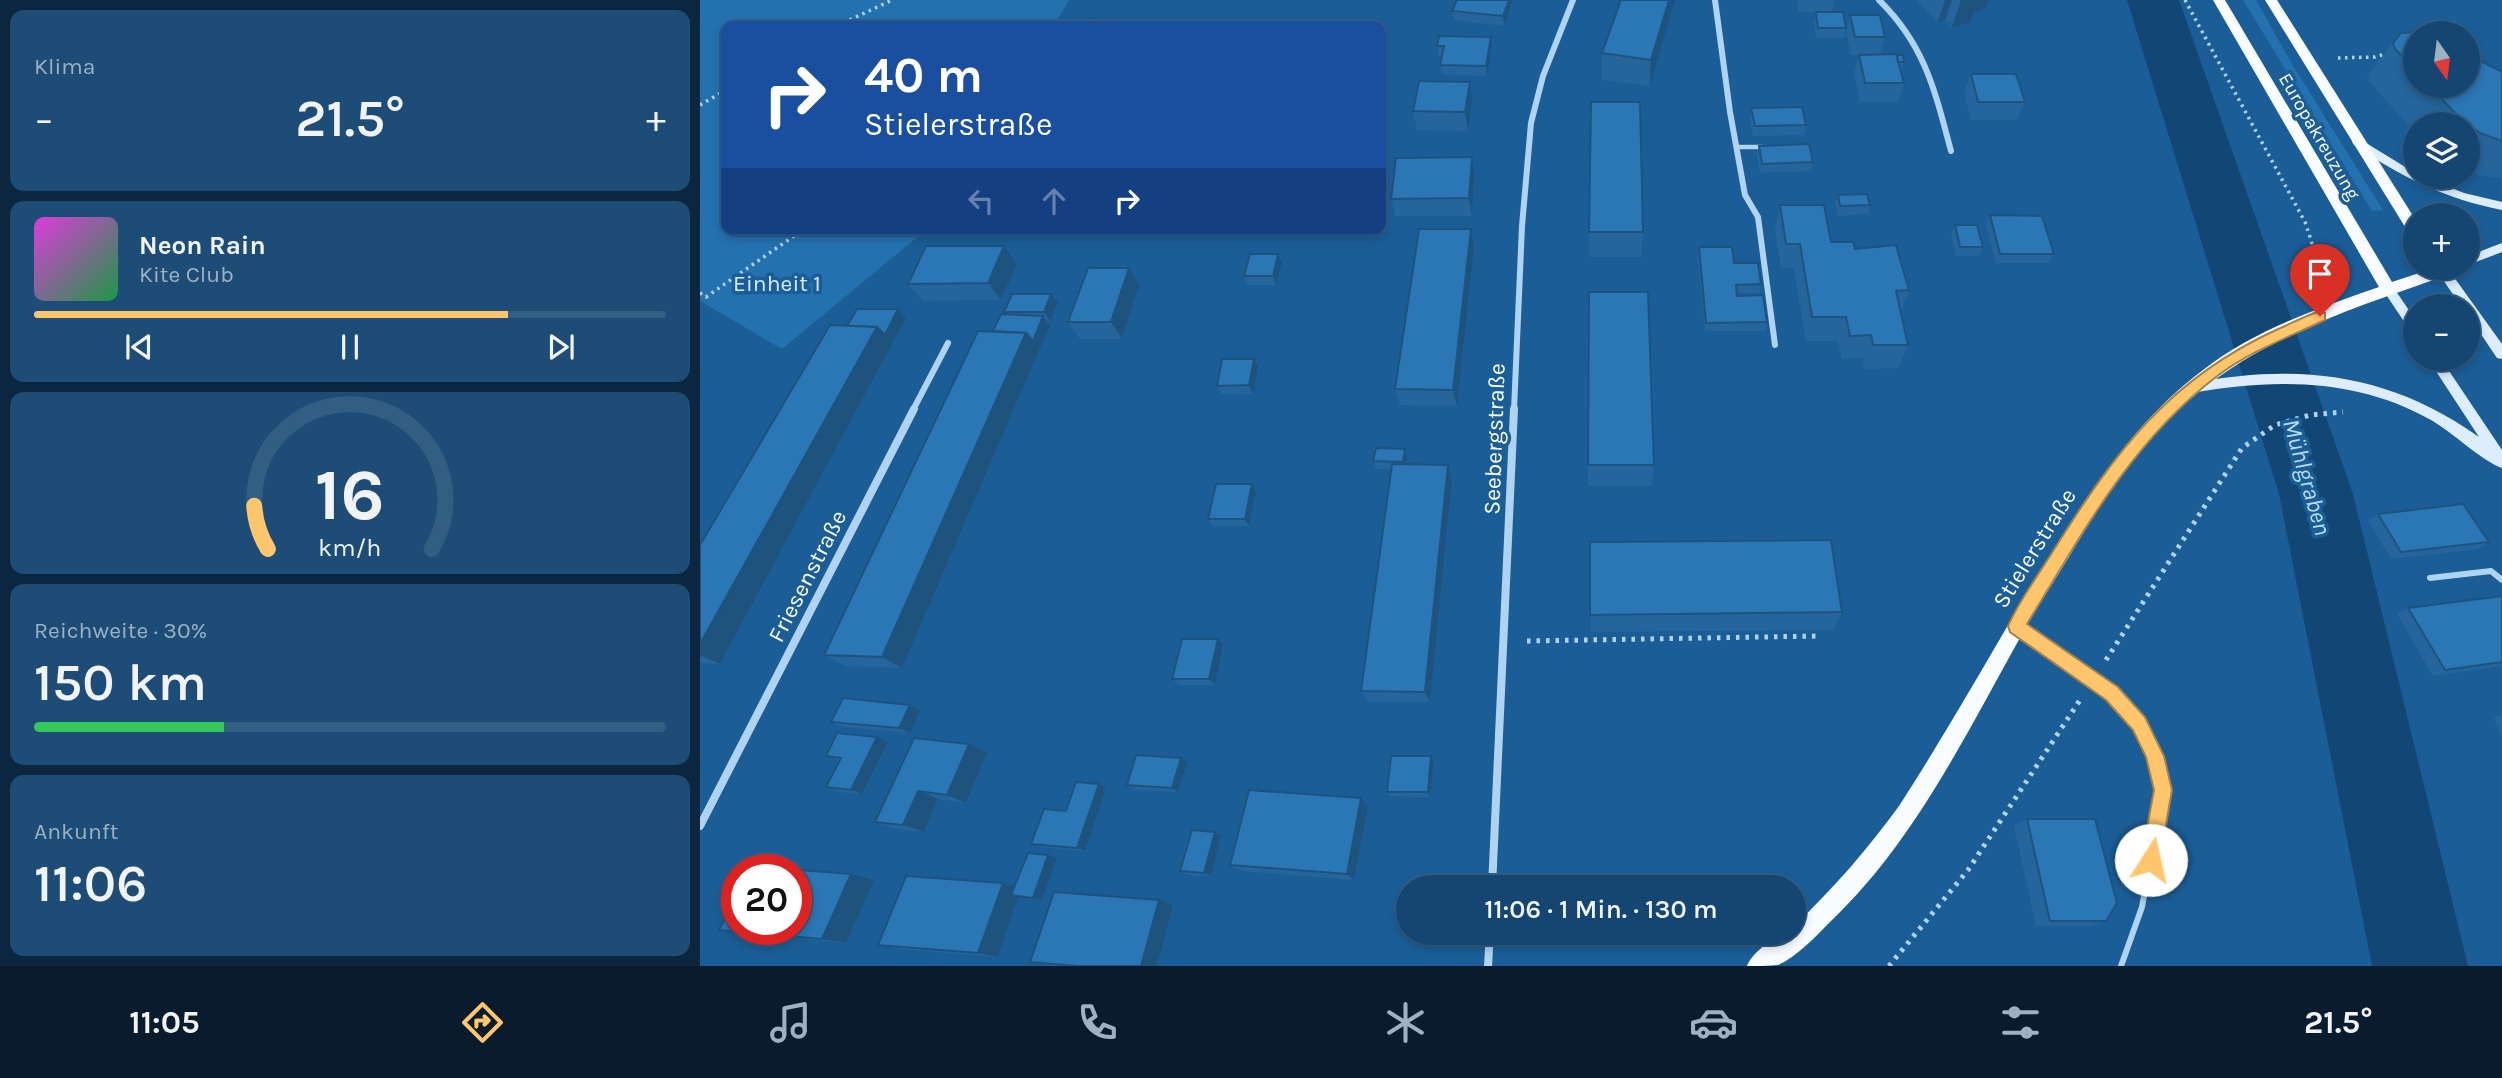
<!DOCTYPE html>
<html lang="de">
<meta charset="utf-8">
<style>
:root{--surface:#144671;--page:#1d4d76;--text:#f1f3f6;--muted:#9db1c3;--line:#335e84;--accent:#ffc66e}
body{margin:0;font-family:Karla,sans-serif;background:var(--page);color:var(--text);height:100vh;display:flex;flex-direction:column;font-size:26px;white-space:nowrap}
*{box-sizing:border-box;margin:0}
p{font-size:23px;color:var(--muted)}
.icon{flex:none;width:38px;height:38px;fill:none;stroke:currentColor;stroke-width:2;stroke-linecap:round;stroke-linejoin:round}
.map{position:relative;flex:1;overflow:hidden}
.panel{display:flex;flex-direction:column;gap:10px;padding:10px;background:#0b263e;width:700px}
.panel>*{flex:none}
.top-card{position:absolute;left:21px;top:21px;width:665px;height:214px;border-radius:14px;box-shadow:0 4px 10px #0003,0 0 0 2px var(--line);background:#1a4fa0;color:#fff;overflow:hidden}
.needle{width:46px;rotate:166deg}
.controls{position:absolute;left:1703px;top:21px;display:grid;gap:14px}
.controls a{display:grid;place-items:center;width:77px;height:77px;border-radius:50%;background:var(--surface);box-shadow:0 4px 10px #0003,0 0 0 2px var(--line);font-size:35px}
.speed{position:absolute;left:21px;top:854px;display:flex;gap:14px;font-size:35px;font-weight:700;text-align:center}
.speed>*{display:grid;place-content:center;width:91px;height:91px;border-radius:50%;background:var(--surface);box-shadow:0 4px 10px #0003,0 0 0 2px var(--line);line-height:1}
.speed .limit{border:10px solid #d22;background:#fff;color:#111}
.pin{position:absolute;display:grid;place-items:center;width:60px;height:60px;color:#fff;margin:-72px -30px;border-radius:50% 50% 50% 0;rotate:-45deg;box-shadow:0 0 7px #0007}
.pin .icon{rotate:45deg}
.me{position:absolute;width:77px;margin:-38px;rotate:10deg;stroke-linejoin:round;filter:drop-shadow(0 0 5px #0008)}
.turn{display:flex;align-items:center;gap:24px;height:147px;padding:0 28px;font-size:32px}
.turn .icon{width:91px;height:91px;stroke-width:2.5}
.turn b{display:block;font-size:49px;line-height:60px}
.lanes{display:flex;align-items:center;height:66px;padding:0 28px;background:#0003;justify-content:center;gap:35px;direction:ltr}
.lanes .off{opacity:.35}
.big{font-size:52px;font-weight:600;line-height:1.1}
.panel .widget{flex:1;display:flex;flex-direction:column;justify-content:center;gap:10px;min-width:0;padding:0 24px;border-radius:14px;background:var(--page)}
.panel .dial{align-items:center;gap:0}
.dial svg{height:182px;overflow:visible;fill:none;stroke:var(--line);stroke-width:7;stroke-linecap:round;text-anchor:middle}
.dial text{fill:var(--text);stroke:none}
.song{display:flex;align-items:center;gap:21px}
.cover{width:84px;height:84px;border-radius:10px;background:linear-gradient(135deg,hsl(300 70% 55%),hsl(140 70% 35%))}
.played{height:7px;border-radius:4px;background:linear-gradient(90deg,var(--accent) 75%,var(--line) 75%)}
.keys{display:flex;justify-content:space-around;direction:ltr}
.heat{display:flex;justify-content:space-between;align-items:center;font-size:38px;direction:ltr}
.charge{height:10px;border-radius:5px;background:linear-gradient(90deg,#34c759 30%,var(--line) 0)}
.trip{position:absolute;left:696px;top:875px;width:410px;height:70px;border-radius:35px;background:var(--surface);box-shadow:0 4px 10px #0003,0 0 0 2px var(--line);font-weight:600;line-height:70px;text-align:center}
.tab-bar{display:flex;height:112px;justify-content:space-around;align-items:center;background:#081c2d;color:var(--muted)}
.tab-bar .icon{width:49px;height:49px}
.tab-bar .selected{color:var(--accent)}
.tab-bar b{font-size:32px;color:var(--text)}
main{display:flex;flex:1;min-height:0}
.map>svg:first-child{display:block}
</style>
<main>
<section class="panel">
<div class="widget"><p>Klima</p>
<div class="heat"><a>−</a><b class="big">21.5°</b><a>+</a></div>
</div>
<div class="widget">
<div class="song"><i class="cover"></i><div><b>Neon Rain</b><p>Kite Club</p></div></div>
<div class="played"></div>
<div class="keys"><svg class="icon" aria-label="previous" viewBox="0 0 24 24"><path d="M18 5L8 12l10 7zM5 5v14"/></svg><svg class="icon" aria-label="pause" viewBox="0 0 24 24"><path d="M8 5v14M16 5v14"/></svg><svg class="icon" aria-label="next" viewBox="0 0 24 24"><path d="M6 5l10 7-10 7zM19 5v14"/></svg></div>
</div>
<div class="widget dial"><svg viewBox="0 0 100 80">
<path d="M14 69A42 42 0 1 1 86 69"/>
<path d="M14 69A42 42 0 0 1 8 50" stroke="#ffc66e"/>
<text x="50" y="56" font-size="32" font-weight="700">16</text>
<text x="50" y="72" font-size="11">km/h</text>
</svg></div>
<div class="widget"><p>Reichweite · 30%</p><b class="big">150 km</b><div class="charge"></div></div>
<div class="widget"><p>Ankunft</p><b class="big">11:06</b></div>
</section>
<div class="map">
<svg width="1802" height="966" viewBox="0 0 1802 966">
<rect width="100%" height="100%" fill="#1b5e97"/>
<g fill="#2471b0">
<polygon points="0,0 369,0 354,26 26,26 26,229 227,229 82,349 0,301"/>
<polygon points="1543,0 1556,0 1592,64 1683,210 1672,211"/>
</g>
<g fill="none" stroke-linecap="round" stroke-linejoin="round">
<polygon fill="#124675" fill-rule="evenodd" points="1427,0 1479,0 1653,494 1768,966 1672,966 1579,494"/>
<g stroke="#afd3f0" stroke-width="3.5" stroke-dasharray="2.5 4.5" stroke-linecap="butt">
<path d="M1485,0L1605,222C1614,249 1620,259 1597,280"/>
<polyline points="137,26 192,0"/>
<polyline points="1638,58 1675,57 1688,53"/>
<polyline points="0,105 26,90"/>
<polyline points="0,293 6,297 104,229"/>
</g>
<g stroke="#afd3f0" stroke-width="5" stroke-dasharray="3.5 6" stroke-linecap="butt">
<polyline points="827,641 1120,636"/>
<polyline points="1406,660 1542,448 1575,425 1610,415 1643,412"/>
<polyline points="1189,966 1268,870 1382,697"/>
</g>
<polyline stroke="#afd3f0" stroke-width="4.5" points="1037,147 1063,147"/>
<g stroke="#afd3f0" stroke-width="6">
<polyline points="1730,578 1791,571 1802,580"/>
<polyline points="1319,629 1394,679 1427,707 1439,724 1454,756 1463,790 1442,907 1421,966"/>
</g>
<g stroke="#afd3f0" stroke-width="6">
<polyline points="1015,0 1030,112 1045,195 1058,217 1075,345"/>
<path d="M1179,0C1225,45 1235,91 1251,151"/>
<polyline points="213,410 248,343"/>
<polyline points="814,410 822,226 831,123 843,76 873,0"/>
</g>
<g stroke="#afd3f0" stroke-width="8">
<polyline points="0,826 214,409"/>
<polyline points="792,887 814,409"/>
<polyline points="788,966 790,933"/>
</g>
<g fill="#ddedfb" fill-rule="evenodd">
<path d="M1658,138L1715,173V177H1723L1764,193L1802,202V210C1746,199 1701,177 1654,145L1652,142Z"/>
<polygon points="1802,243 1802,252 1768,265 1768,256"/>
<polygon points="1739,268 1756,268 1751,273 1802,344 1802,359 1797,358 1768,315 1768,306 1761,306 1739,274 1737,271"/>
<polygon points="1689,285 1693,287 1715,319 1715,334 1711,332 1683,290"/>
<path d="M1728,359H1741L1802,450V468C1782,461 1752,432 1731,420C1658,378 1573,378 1492,393L1485,388L1492,383C1599,363 1689,373 1779,437Z"/>
</g>
<g fill="#f8fbff" fill-rule="evenodd">
<path d="M1513,0H1525L1692,282L1734,268H1749L1751,271L1748,275C1651,309 1549,340 1473,415C1431,457 1398,508 1367,560C1352,585 1335,610 1321,636C1265,736 1214,842 1131,921C1116,936 1098,956 1078,965C1070,966 1056,966 1047,966C1053,951 1078,933 1094,933V926C1133,889 1167,850 1199,806C1253,723 1300,636 1352,552C1394,485 1439,418 1503,370C1554,330 1619,308 1679,287Z"/>
<polygon points="1565,0 1577,0 1715,219 1715,236 1710,235"/>
</g>
</g>
<g fill="#25659b">
<polygon points="813,0 804,26 754,20 752,11"/>
<polygon points="921,0 975,0 950,86 902,80 902,53"/>
<polygon points="1097,0 1134,0 1132,12 1146,28 1144,38 1116,38 1114,22 1116,12 1099,12"/>
<polygon points="1216,0 1289,0 1286,8 1274,12 1270,23 1252,27 1245,20 1238,22"/>
<polygon points="1150,15 1185,37 1180,54 1204,62 1201,71 1204,83 1198,102 1160,102 1154,73 1159,55 1151,55 1146,34"/>
<polygon points="1701,33 1715,33 1715,86 1768,86 1802,72 1802,177 1799,178 1768,173 1768,124 1715,124 1715,133 1670,82 1667,76"/>
<polygon points="791,37 792,47 787,76 742,74 740,65 742,56 739,56 737,46"/>
<polygon points="1271,74 1325,102 1317,120 1271,120 1264,93"/>
<polygon points="772,101 768,131 717,130 713,111"/>
<polygon points="1051,108 1106,125 1104,135 1053,136 1050,118"/>
<polygon points="1059,146 1113,162 1111,171 1060,173 1057,155"/>
<polygon points="772,157 774,175 772,216 695,216 691,199"/>
<polygon points="1138,195 1170,205 1168,214 1138,216 1135,204"/>
<polygon points="1080,205 1131,242 1155,249 1209,290 1201,312 1208,345 1198,368 1164,369 1163,358 1142,359 1138,341 1106,341 1094,269 1081,268 1075,230"/>
<polygon points="1290,215 1354,254 1349,263 1296,263 1286,225"/>
<polygon points="1255,225 1283,247 1279,256 1256,256 1251,234"/>
<polygon points="771,229 774,247 757,406 700,405 695,389"/>
<polygon points="889,232 943,232 941,257 889,257"/>
<polygon points="999,247 1061,284 1059,293 1037,293 1037,296 1067,322 1065,331 1005,331 998,256"/>
<polygon points="582,263 576,285 548,285 544,276"/>
<polygon points="317,264 301,300 223,301 208,284"/>
<polygon points="439,285 422,339 380,339 368,322"/>
<polygon points="358,303 350,321 347,321 350,325 202,668 145,666 124,655 293,331 306,315 304,312"/>
<polygon points="198,309 206,318 20,664 0,663 0,545 147,326"/>
<polygon points="554,359 558,367 553,394 521,394 517,386"/>
<polygon points="707,457 706,464 752,479 730,702 668,702 661,691 691,469 676,469 673,461"/>
<polygon points="888,465 954,465 952,486 888,486"/>
<polygon points="552,484 556,492 549,526 513,526 508,519"/>
<polygon points="1678,514 1789,542 1777,549 1691,559 1668,521"/>
<polygon points="890,542 1142,612 1133,630 891,632"/>
<polygon points="1802,596 1802,666 1733,676 1697,614 1708,608"/>
<polygon points="523,645 515,685 479,685 472,679"/>
<polygon points="210,705 220,710 210,733 142,727 131,722"/>
<polygon points="1802,715 1802,733 1794,718"/>
<polygon points="214,738 287,753 266,803 238,799 224,832 197,829 175,822"/>
<polygon points="188,742 162,794 137,792 126,787 139,761 126,756"/>
<polygon points="731,756 734,761 730,797 690,796 687,792"/>
<polygon points="487,763 478,792 434,790 427,785"/>
<polygon points="399,784 406,788 385,851 340,847 331,844 366,811"/>
<polygon points="661,798 668,806 654,880 541,871 530,865"/>
<polygon points="1327,819 1406,921 1390,926 1336,926 1314,826"/>
<polygon points="515,832 521,836 511,876 487,875 480,871"/>
<polygon points="357,858 342,900 318,897 298,957 201,949 178,945 303,883 315,886"/>
<polygon points="151,874 174,880 146,943 46,934 19,930"/>
<polygon points="473,905 457,966 352,966 330,962"/>
</g>
<g fill="#1e537e">
<polygon points="809,0 813,0 804,26 803,16"/>
<polygon points="969,0 975,0 950,86 951,60"/>
<polygon points="1245,0 1252,0 1245,20 1238,22"/>
<polygon points="1261,0 1289,0 1286,8 1274,12 1270,23 1252,27"/>
<polygon points="791,37 792,47 787,76 786,66"/>
<polygon points="770,82 772,101 768,131 765,112"/>
<polygon points="772,157 774,175 772,216 769,198"/>
<polygon points="771,229 774,247 757,406 753,390"/>
<polygon points="304,246 317,264 301,300 288,283"/>
<polygon points="578,254 582,263 576,285 573,276"/>
<polygon points="429,268 439,285 422,339 411,322"/>
<polygon points="351,294 358,303 350,321 344,312"/>
<polygon points="198,309 206,318 20,664 0,655 0,644 177,327"/>
<polygon points="343,316 350,325 202,668 182,657 326,333"/>
<polygon points="554,359 558,367 553,394 549,385"/>
<polygon points="705,449 707,457 706,469 703,462"/>
<polygon points="748,465 752,479 730,702 725,692"/>
<polygon points="552,484 556,492 549,526 545,519"/>
<polygon points="518,639 523,645 515,685 509,679"/>
<polygon points="210,705 220,710 210,733 199,728"/>
<polygon points="177,737 188,742 162,794 151,790"/>
<polygon points="269,744 287,753 266,803 247,795"/>
<polygon points="731,756 734,761 730,797 728,792"/>
<polygon points="481,758 487,763 478,792 472,788"/>
<polygon points="399,784 406,788 385,851 377,848"/>
<polygon points="218,791 238,799 224,832 203,825"/>
<polygon points="661,798 668,806 654,880 647,874"/>
<polygon points="515,832 521,836 511,876 504,873"/>
<polygon points="348,855 357,858 342,900 333,898"/>
<polygon points="151,874 174,880 146,943 122,939"/>
<polygon points="303,883 321,888 311,895 318,897 298,957 278,953"/>
<polygon points="459,900 473,905 457,966 441,966"/>
</g>
<g fill="#2b76b4" stroke="#1e537e" stroke-width="2">
<polygon points="757,0 809,0 803,16 752,11"/>
<polygon points="921,0 969,0 951,60 902,53"/>
<polygon points="1116,12 1143,12 1146,28 1118,28"/>
<polygon points="1150,15 1180,15 1185,37 1155,37"/>
<polygon points="388,19 425,22 423,26 384,26"/>
<polygon points="1718,32 1722,33 1715,33 1715,70 1695,49 1693,43 1701,33"/>
<polygon points="739,36 791,37 786,66 740,65 744,46 737,46"/>
<polygon points="1196,54 1204,83 1165,83 1159,55"/>
<polygon points="1768,54 1802,72 1802,141 1780,133 1762,120 1729,86 1768,86"/>
<polygon points="1197,55 1203,55 1204,62 1198,62"/>
<polygon points="1271,74 1316,74 1325,102 1278,102"/>
<polygon points="719,81 770,82 765,112 713,111"/>
<polygon points="891,102 940,102 943,232 889,232"/>
<polygon points="1102,107 1106,125 1055,126 1051,108"/>
<polygon points="1109,144 1113,162 1062,164 1059,146"/>
<polygon points="772,157 769,198 691,199 696,158"/>
<polygon points="1167,194 1170,205 1140,206 1138,195"/>
<polygon points="1080,205 1124,205 1131,242 1153,242 1155,249 1196,245 1209,290 1196,291 1208,345 1173,345 1171,335 1150,336 1146,317 1112,317 1100,244 1086,244"/>
<polygon points="1290,215 1342,216 1354,254 1300,254"/>
<polygon points="1255,225 1277,225 1283,247 1260,247"/>
<polygon points="719,229 771,229 753,390 695,389"/>
<polygon points="226,246 304,246 288,283 208,284"/>
<polygon points="999,247 1032,247 1034,263 1058,263 1061,284 1036,285 1037,296 1063,295 1067,322 1006,323"/>
<polygon points="550,254 578,254 573,276 544,276"/>
<polygon points="388,268 429,268 411,322 368,322"/>
<polygon points="889,292 948,292 954,465 888,465"/>
<polygon points="312,294 351,294 344,312 304,312"/>
<polygon points="157,309 198,309 185,335 177,327 147,326"/>
<polygon points="301,314 343,316 333,341 326,333 293,331"/>
<polygon points="130,325 177,327 0,644 0,545"/>
<polygon points="278,331 326,333 182,657 124,655"/>
<polygon points="522,359 554,359 549,385 517,386"/>
<polygon points="676,448 705,449 703,462 673,461"/>
<polygon points="692,464 748,465 725,692 661,691"/>
<polygon points="516,484 552,484 545,519 508,519"/>
<polygon points="1763,504 1789,542 1701,552 1678,514"/>
<polygon points="1131,540 1142,612 890,615 890,542"/>
<polygon points="1802,596 1802,662 1745,670 1708,608"/>
<polygon points="482,639 518,639 509,679 472,679"/>
<polygon points="143,698 210,705 199,728 131,722"/>
<polygon points="137,733 177,737 151,790 126,787 141,758 126,756"/>
<polygon points="214,738 269,744 247,795 218,791 203,825 175,822"/>
<polygon points="436,755 481,758 472,788 427,785"/>
<polygon points="691,756 731,756 728,792 687,792"/>
<polygon points="376,782 399,784 377,848 331,844 344,809 366,811"/>
<polygon points="549,790 661,798 647,874 530,865"/>
<polygon points="1327,819 1395,819 1417,903 1406,921 1350,921"/>
<polygon points="492,830 515,832 504,873 480,871"/>
<polygon points="328,853 348,855 333,898 311,895"/>
<polygon points="51,866 151,874 122,939 19,930 37,894 37,929 96,929 96,870 49,870"/>
<polygon points="206,876 303,883 278,953 178,945"/>
<polygon points="354,892 459,900 441,966 378,966 330,962"/>
</g>
<path fill="#ffc66e" stroke="#a68148" stroke-width="2" d="M1620,311L1625,313V320C1589,337 1548,352 1516,377C1431,442 1382,534 1327,624L1418,687L1445,717L1464,756L1472,790L1460,860L1458,867L1451,870L1444,867L1441,860L1454,790L1446,757L1433,730L1406,700L1310,632L1308,626C1320,599 1339,574 1355,548C1415,452 1469,379 1576,330C1590,324 1605,316 1620,311Z"/>
<g text-anchor="middle" stroke-width="7" stroke-linejoin="round" paint-order="stroke">
<g font-size="19" fill="#fff" stroke="#1b5e97">
<text transform="translate(1620 136) rotate(60)" y="7">Europakreuzung</text>
</g>
<g font-size="23" fill="#d6ebfb" stroke="#1b5e97">
<text x="77" y="291">Einheit 1</text>
</g>
<g font-size="23" fill="#fff" stroke="#1b5e97">
<text transform="translate(794 439) rotate(-88)" y="8">Seebergstraße</text>
<text transform="translate(1334 548) rotate(-58)" y="8">Stielerstraße</text>
<text transform="translate(107 576) rotate(-63)" y="8">Friesenstraße</text>
</g>
<g font-size="24" font-style="italic" fill="#bcdcf6" stroke="#1b5e97">
<text transform="translate(1607 477) rotate(74)" y="8">Mühlgraben</text>
</g>
</g>
</svg>
<div class="controls">
<a><svg class="needle" viewBox="-14 -14 28 28"><path d="M0-13l5 13h-10z" fill="#e53935"/><path d="M0 13l5-13h-10z" fill="#9db1c3"/></svg></a>
<a><svg class="icon" aria-label="layers" viewBox="0 0 24 24"><path d="M12 4l9 5-9 5-9-5zM3 14l9 5 9-5"/></svg></a>
<a>+</a>
<a>−</a>
</div>
<div class="speed"><div class="limit">20</div></div>
<div class="pin" style="left:1620px;top:316px;background:#d93025"><svg class="icon" aria-label="arrive" viewBox="0 0 24 24"><path d="M6 21V4h12l-3 4 3 4H6"/></svg></div>
<svg class="me" style="left:1451px;top:860px" viewBox="-20 -20 40 40"><circle r="19" fill="#fff"/><path d="M0-13L10 11 0 6-10 11z" fill="#ffc66e"/></svg>
<div class="trip">11:06 · 1 Min. · 130 m</div>
<div class="top-card">
<div class="turn"><svg class="icon" aria-label="right" viewBox="0 0 24 24"><path d="M7 20v-9h11M14 6l5 5-5 5"/></svg><div><b>40 m</b>Stielerstraße</div></div>
<div class="lanes"><svg class="icon off" aria-label="left" viewBox="0 0 24 24"><path d="M17 20v-9H6M10 6l-5 5 5 5"/></svg><svg class="icon off" aria-label="ahead" viewBox="0 0 24 24"><path d="M12 20V5M6 11l6-6 6 6"/></svg><svg class="icon" aria-label="right" viewBox="0 0 24 24"><path d="M7 20v-9h11M14 6l5 5-5 5"/></svg></div>
</div>
</div>
</main>
<nav class="tab-bar">
<b>11:05</b>
<svg class="icon selected" aria-label="directions" viewBox="0 0 24 24"><path d="M12 3l9 9-9 9-9-9zM9 14v-3h6M13 9l2 2-2 2"/></svg>
<svg class="icon" aria-label="music" viewBox="0 0 24 24"><path d="M9 18V5l10-2v13"/><circle cx="6" cy="18" r="3"/><circle cx="16" cy="16" r="3"/></svg>
<svg class="icon" aria-label="phone" viewBox="0 0 24 24"><path d="M5 4h4l2 5-3 2q2 4 5 5l2-3 5 2v4C11 20 4 13 5 4z"/></svg>
<svg class="icon" aria-label="climate" viewBox="0 0 24 24"><path d="M12 3v18M4 7l16 10M4 17L20 7"/></svg>
<svg class="icon" aria-label="car" viewBox="0 0 24 24"><path d="M5 17H2v-5l4-1 3-4h7l3 4 3 1v5h-3M9 17h6M6 11h13"/><circle cx="7" cy="17" r="2"/><circle cx="17" cy="17" r="2"/></svg>
<svg class="icon" aria-label="filters" viewBox="0 0 24 24"><path d="M4 7h16M4 17h16"/><circle cx="9" cy="7" r="2"/><circle cx="15" cy="17" r="2"/></svg>
<b>21.5°</b>
</nav>
